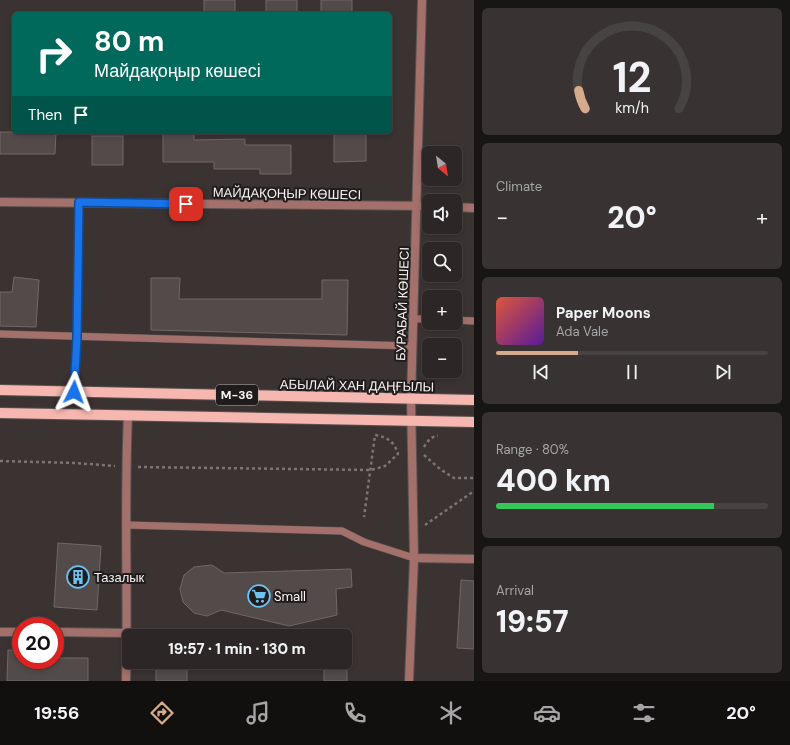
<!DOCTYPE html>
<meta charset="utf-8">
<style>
:root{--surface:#2c2626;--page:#383232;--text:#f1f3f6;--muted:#a6a5a7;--line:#484343;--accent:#d6ab8b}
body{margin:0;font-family:"DM Sans",sans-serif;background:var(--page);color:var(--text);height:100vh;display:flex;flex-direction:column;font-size:15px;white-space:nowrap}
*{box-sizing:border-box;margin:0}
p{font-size:13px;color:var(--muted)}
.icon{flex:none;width:22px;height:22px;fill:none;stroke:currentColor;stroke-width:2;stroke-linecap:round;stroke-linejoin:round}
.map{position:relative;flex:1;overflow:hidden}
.panel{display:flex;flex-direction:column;gap:8px;padding:8px;background:#181515;width:316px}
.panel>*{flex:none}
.hud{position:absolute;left:12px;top:12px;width:380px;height:122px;border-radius:6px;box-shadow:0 2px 6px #0003,0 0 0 1px var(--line);background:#00695c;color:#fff;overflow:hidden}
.needle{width:26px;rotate:150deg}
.fabs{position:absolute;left:422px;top:146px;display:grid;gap:8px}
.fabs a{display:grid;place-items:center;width:40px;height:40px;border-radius:6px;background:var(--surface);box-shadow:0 2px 6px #0003,0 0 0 1px var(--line);font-size:20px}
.speed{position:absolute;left:12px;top:617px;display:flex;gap:8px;font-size:20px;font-weight:700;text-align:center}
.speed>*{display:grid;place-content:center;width:52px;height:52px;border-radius:50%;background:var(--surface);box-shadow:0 2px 6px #0003,0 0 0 1px var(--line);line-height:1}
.speed .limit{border:6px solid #d22;background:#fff;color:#111}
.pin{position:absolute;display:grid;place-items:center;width:34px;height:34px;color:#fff;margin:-17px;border-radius:8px;box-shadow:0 2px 6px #0006}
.me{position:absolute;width:44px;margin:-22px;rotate:3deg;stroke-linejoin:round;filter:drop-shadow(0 0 3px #0008)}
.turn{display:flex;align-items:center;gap:14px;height:84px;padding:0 16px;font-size:18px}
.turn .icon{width:52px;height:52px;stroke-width:2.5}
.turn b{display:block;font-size:28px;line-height:34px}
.then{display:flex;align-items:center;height:38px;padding:0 16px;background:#0003;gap:8px;font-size:15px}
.big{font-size:30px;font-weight:800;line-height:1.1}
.panel .card{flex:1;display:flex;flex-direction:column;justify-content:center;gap:6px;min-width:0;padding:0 14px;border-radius:6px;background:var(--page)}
.panel .dial{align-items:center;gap:0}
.dial svg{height:104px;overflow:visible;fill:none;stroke:var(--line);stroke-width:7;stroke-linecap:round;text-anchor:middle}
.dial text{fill:var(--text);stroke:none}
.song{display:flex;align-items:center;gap:12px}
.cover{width:48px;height:48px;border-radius:6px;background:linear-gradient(135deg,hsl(10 70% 55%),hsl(270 70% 35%))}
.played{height:4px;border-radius:2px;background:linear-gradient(90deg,var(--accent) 30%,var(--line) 30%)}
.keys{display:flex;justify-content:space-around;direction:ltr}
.heat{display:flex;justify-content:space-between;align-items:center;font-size:22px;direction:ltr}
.charge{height:6px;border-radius:3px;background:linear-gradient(90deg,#34c759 80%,var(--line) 0)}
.trip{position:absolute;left:122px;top:629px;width:230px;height:40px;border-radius:6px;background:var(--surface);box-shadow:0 2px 6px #0003,0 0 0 1px var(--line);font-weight:800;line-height:40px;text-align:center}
.menu{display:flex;height:64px;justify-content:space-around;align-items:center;background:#120f0f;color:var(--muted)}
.menu .icon{width:28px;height:28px}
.menu .current{color:var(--accent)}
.menu b{font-size:18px;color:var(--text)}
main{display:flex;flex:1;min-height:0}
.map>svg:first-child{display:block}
</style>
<main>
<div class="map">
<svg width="474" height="681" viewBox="0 0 474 681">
<rect width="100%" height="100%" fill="#3b3332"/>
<g fill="#534b4a" stroke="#706766">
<rect x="204" y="0" width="31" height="14"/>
<rect x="266" y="0" width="31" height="14"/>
<rect x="321" y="0" width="31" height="14"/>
<polygon points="0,132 56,132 55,154 0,154"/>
<polygon points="334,132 366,132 366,161 334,162"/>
<polygon points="163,133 194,133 194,140 245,139 245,145 291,145 291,174 260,174 260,169 214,169 214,162 163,162"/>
<rect x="92" y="136" width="31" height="29"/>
<polygon points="14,277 39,280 36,327 0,326 0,292 12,292"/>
<polygon points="151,278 180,278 179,299 322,299 322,280 348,280 347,335 151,330"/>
<polygon points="58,543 101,546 97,610 54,607"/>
<polygon points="212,565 224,573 351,569 352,587 336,589 337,615 289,626 221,610 207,616 194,613 183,602 180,589 184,575 194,567"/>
<polygon points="461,580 474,581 474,649 457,648"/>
<polygon points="8,650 21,651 21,660 57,660 57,658 88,658 88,681 7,681"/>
<polygon points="324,666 347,667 347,681 324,681"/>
<rect x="156" y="667" width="31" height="14"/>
</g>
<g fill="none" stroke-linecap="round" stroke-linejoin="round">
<g stroke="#595251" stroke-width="8">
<g id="lane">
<polyline points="413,319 429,319"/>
<polyline points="455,320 474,321"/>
<polyline points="0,334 412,346"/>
<polyline points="74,392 77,337 79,203"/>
<polyline points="126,525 342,531 364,542 414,558"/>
</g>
</g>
<g stroke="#595251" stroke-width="10">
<g id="street">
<polyline points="0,202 429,206"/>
<polyline points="455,207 474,208"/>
<polyline points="414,558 474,559"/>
<polyline points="0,632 21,632"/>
<polyline points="55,632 127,633"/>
<path d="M126,681C128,592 124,503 128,415"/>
<polyline points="409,681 414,558 411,399 422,0"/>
</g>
</g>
<g stroke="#595251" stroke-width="12">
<g id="primary">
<polyline points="0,390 474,400"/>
<polyline points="0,413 474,422"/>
</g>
</g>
<g stroke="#7c7574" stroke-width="2.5" stroke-dasharray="3 3" stroke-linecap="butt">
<path d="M424,447C427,442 431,436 438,436"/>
<polyline points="424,455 440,469 454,478 474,478"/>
<polyline points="0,461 75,463 115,466"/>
<path d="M138,467L371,470L385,466L398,454C394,441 387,437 375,435L364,517"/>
<polyline points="425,525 474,491"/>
</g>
<use href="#lane" stroke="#a3706b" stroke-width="7"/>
<use href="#street" stroke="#a3706b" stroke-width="8"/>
<use href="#primary" stroke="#f6b7b0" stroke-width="10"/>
</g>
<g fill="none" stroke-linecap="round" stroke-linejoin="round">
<g stroke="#114b97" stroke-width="10">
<polyline id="route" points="74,392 77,337 79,202 186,204"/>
</g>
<use href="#route" stroke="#1a73e8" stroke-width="7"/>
</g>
<defs>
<g id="building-ring" transform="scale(1.15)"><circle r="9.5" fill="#1f1c1b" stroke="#6ec2f3" stroke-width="1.5"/><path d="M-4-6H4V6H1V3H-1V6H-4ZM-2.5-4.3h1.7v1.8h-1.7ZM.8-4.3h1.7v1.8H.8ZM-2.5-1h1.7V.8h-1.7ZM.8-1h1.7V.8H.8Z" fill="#6ec2f3"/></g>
<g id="supermarket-ring" transform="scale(1.15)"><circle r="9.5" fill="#1f1c1b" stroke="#6ec2f3" stroke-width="1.5"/><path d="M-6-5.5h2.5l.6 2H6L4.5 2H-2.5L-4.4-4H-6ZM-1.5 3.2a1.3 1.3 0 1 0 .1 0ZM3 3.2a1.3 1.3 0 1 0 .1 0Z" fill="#6ec2f3"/></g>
</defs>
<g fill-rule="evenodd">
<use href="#building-ring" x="78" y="577"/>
<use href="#supermarket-ring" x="259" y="596"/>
</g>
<g text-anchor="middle" stroke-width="4" stroke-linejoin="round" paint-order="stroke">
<rect fill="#1f1c1b" stroke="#b7b2b2" stroke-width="1" x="216" y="385" width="42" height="20" rx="3"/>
<g font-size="12" font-weight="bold" fill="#f8f3f2">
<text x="237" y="399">M-36</text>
</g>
<g font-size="13" fill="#f8f3f2" stroke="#1f1c1b">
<text transform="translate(287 193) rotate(1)" y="5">МАЙДАҚОҢЫР КӨШЕСІ</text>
<text transform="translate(402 304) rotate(-88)" y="5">БУРАБАЙ КӨШЕСІ</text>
<text transform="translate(357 385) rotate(1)" y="5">АБЫЛАЙ ХАН ДАҢҒЫЛЫ</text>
</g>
<g font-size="13" fill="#f8f3f2" stroke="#1f1c1b" text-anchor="start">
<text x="94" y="582">Тазалык</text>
<text x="274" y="601">Small</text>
</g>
</g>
</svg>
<div class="fabs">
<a><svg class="needle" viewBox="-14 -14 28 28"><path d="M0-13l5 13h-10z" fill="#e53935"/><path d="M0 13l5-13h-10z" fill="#a6a5a7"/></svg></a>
<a><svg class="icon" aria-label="sound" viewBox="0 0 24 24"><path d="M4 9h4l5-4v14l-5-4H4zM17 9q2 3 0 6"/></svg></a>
<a><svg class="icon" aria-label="search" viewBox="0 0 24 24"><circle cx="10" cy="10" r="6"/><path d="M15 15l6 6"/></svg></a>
<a>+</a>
<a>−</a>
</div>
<div class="speed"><div class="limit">20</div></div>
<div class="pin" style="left:186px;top:204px;background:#d93025"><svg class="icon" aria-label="arrive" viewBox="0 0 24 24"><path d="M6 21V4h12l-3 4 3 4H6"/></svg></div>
<svg class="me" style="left:74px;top:392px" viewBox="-20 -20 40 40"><path d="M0-17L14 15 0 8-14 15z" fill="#1a73e8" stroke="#fff" stroke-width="4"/></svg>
<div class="trip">19:57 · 1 min · 130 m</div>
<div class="hud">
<div class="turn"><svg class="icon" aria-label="right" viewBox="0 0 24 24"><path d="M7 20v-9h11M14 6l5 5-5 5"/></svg><div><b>80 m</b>Майдақоңыр көшесі</div></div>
<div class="then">Then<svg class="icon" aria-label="arrive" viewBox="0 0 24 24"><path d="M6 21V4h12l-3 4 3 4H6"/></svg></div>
</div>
</div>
<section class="panel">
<div class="card dial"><svg viewBox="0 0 100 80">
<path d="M14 69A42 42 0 1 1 86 69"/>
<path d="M14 69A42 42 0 0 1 9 55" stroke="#d6ab8b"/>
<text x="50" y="56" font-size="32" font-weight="700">12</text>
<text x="50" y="72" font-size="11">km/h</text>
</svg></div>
<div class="card"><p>Climate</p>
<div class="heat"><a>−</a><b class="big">20°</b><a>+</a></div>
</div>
<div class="card">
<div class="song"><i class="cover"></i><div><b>Paper Moons</b><p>Ada Vale</p></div></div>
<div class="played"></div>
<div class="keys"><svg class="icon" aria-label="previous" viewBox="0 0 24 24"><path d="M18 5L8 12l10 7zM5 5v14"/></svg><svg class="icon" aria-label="pause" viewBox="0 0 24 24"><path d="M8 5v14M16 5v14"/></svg><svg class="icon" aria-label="next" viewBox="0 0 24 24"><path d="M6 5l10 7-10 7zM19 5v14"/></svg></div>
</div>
<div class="card"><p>Range · 80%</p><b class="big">400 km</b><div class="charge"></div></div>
<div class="card"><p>Arrival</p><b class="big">19:57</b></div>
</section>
</main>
<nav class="menu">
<b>19:56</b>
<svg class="icon current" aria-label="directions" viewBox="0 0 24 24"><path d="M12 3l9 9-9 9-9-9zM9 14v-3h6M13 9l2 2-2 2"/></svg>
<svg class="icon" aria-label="music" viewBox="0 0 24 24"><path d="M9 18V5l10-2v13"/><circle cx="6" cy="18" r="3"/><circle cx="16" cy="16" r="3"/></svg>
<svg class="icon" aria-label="phone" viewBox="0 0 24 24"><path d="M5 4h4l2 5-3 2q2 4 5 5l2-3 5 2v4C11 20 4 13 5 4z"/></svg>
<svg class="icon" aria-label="climate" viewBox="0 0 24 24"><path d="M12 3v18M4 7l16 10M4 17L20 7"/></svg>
<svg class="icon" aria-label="car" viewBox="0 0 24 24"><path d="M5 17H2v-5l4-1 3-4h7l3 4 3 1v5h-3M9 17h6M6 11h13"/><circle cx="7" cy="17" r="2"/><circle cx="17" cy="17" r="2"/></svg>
<svg class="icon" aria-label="filters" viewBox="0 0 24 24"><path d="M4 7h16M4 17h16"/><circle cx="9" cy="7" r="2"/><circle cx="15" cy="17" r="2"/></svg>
<b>20°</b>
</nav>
